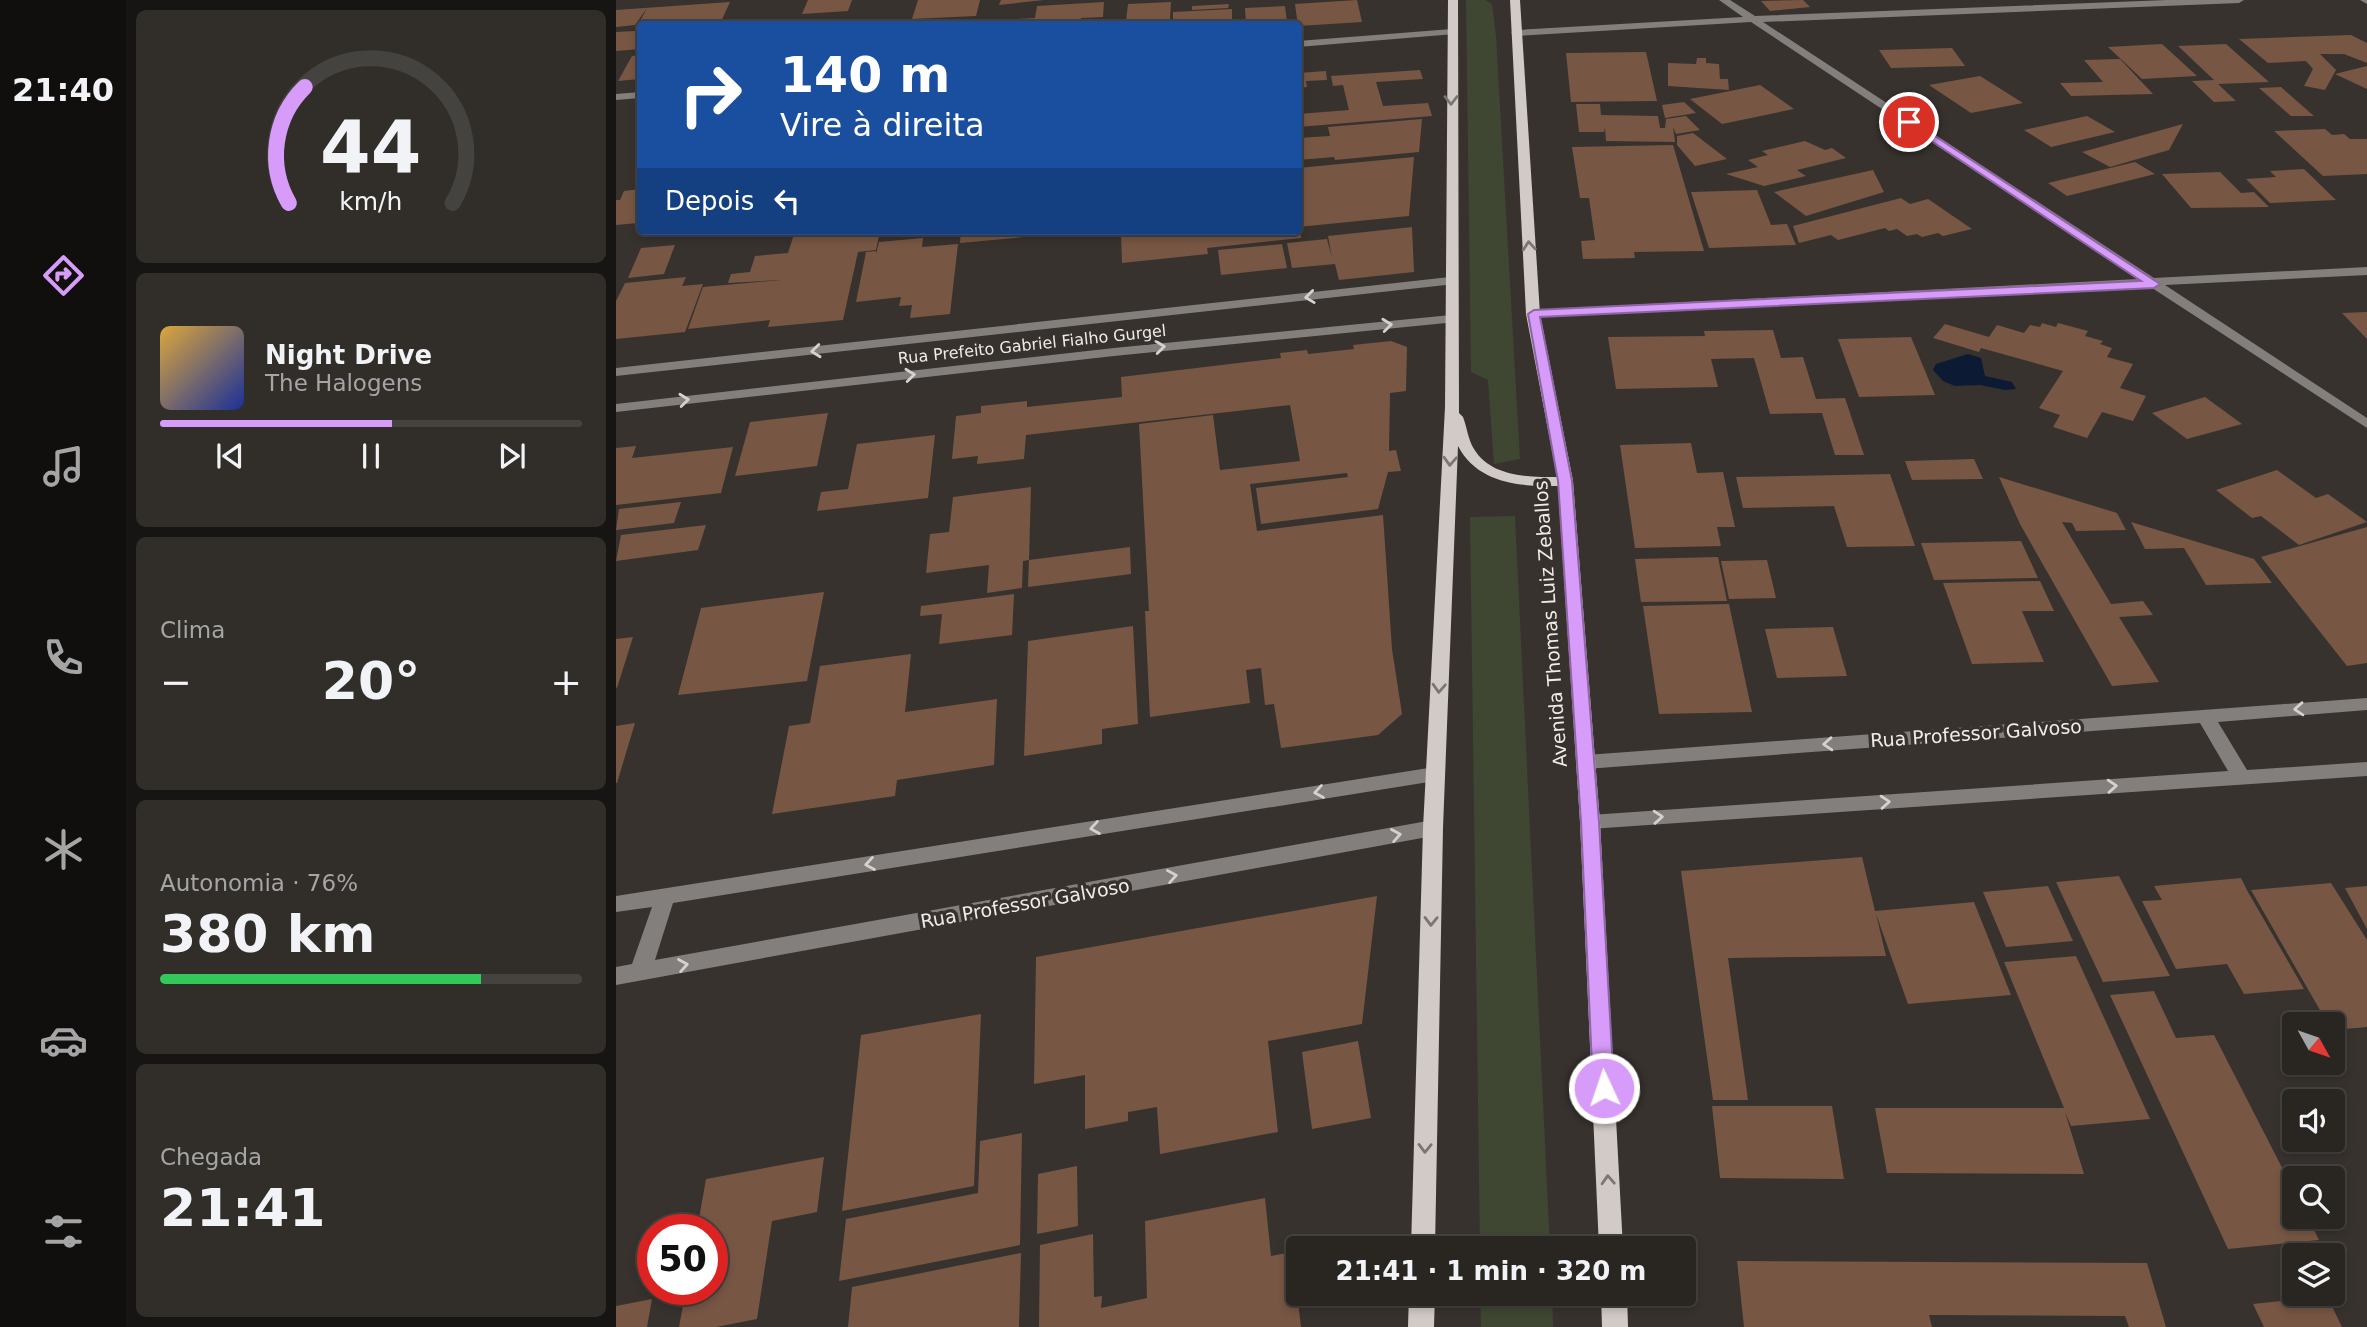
<!DOCTYPE html>
<html lang="pt">
<meta charset="utf-8">
<style>
:root{--surface:#292622;--page:#312e2a;--text:#f1f3f6;--muted:#a5a5a5;--line:#454340;--accent:#d79bf9}
body{margin:0;font-family:"DejaVu Sans",sans-serif;background:var(--page);color:var(--text);height:100vh;display:flex;flex-direction:column;font-size:26px;white-space:nowrap}
*{box-sizing:border-box;margin:0}
p{font-size:23px;color:var(--muted)}
.icon{flex:none;width:38px;height:38px;fill:none;stroke:currentColor;stroke-width:2;stroke-linecap:round;stroke-linejoin:round}
.map{position:relative;flex:1;overflow:hidden}
.details{display:flex;flex-direction:column;gap:10px;padding:10px;background:#171513;width:490px}
.details>*{flex:none}
.banner{position:absolute;left:21px;top:21px;width:665px;height:214px;border-radius:7px;box-shadow:0 4px 10px #0003,0 0 0 2px var(--line);background:#1a4fa0;color:#fff;overflow:hidden}
.needle{width:46px;rotate:130deg}
.controls{position:absolute;left:1666px;top:1012px;display:grid;gap:14px}
.controls a{display:grid;place-items:center;width:63px;height:63px;border-radius:7px;background:var(--surface);box-shadow:0 4px 10px #0003,0 0 0 2px var(--line);font-size:35px}
.speed{position:absolute;left:21px;top:1214px;display:flex;gap:14px;font-size:35px;font-weight:700;text-align:center}
.speed>*{display:grid;place-content:center;width:91px;height:91px;border-radius:50%;background:var(--surface);box-shadow:0 4px 10px #0003,0 0 0 2px var(--line);line-height:1}
.speed .limit{border:10px solid #d22;background:#fff;color:#111}
.pin{position:absolute;display:grid;place-items:center;width:60px;height:60px;color:#fff;margin:-30px;border:4px solid #fff;border-radius:50%;box-shadow:0 2px 7px #0007}
.me{position:absolute;width:77px;margin:-38px;rotate:357deg;stroke-linejoin:round;filter:drop-shadow(0 0 5px #0008)}
.turn{display:flex;align-items:center;gap:24px;height:147px;padding:0 28px;font-size:32px}
.turn .icon{width:91px;height:91px;stroke-width:2.5}
.turn b{display:block;font-size:49px;line-height:60px}
.then{display:flex;align-items:center;height:66px;padding:0 28px;background:#0003;gap:14px;font-size:26px}
.big{font-size:52px;font-weight:700;line-height:1.1}
.details .widget{flex:1;display:flex;flex-direction:column;justify-content:center;gap:10px;min-width:0;padding:0 24px;border-radius:10px;background:var(--page)}
.details .dial{align-items:center;gap:0}
.dial svg{height:182px;overflow:visible;fill:none;stroke:var(--line);stroke-width:7;stroke-linecap:round;text-anchor:middle}
.dial text{fill:var(--text);stroke:none}
.song{display:flex;align-items:center;gap:21px}
.cover{width:84px;height:84px;border-radius:10px;background:linear-gradient(135deg,hsl(40 70% 55%),hsl(230 70% 35%))}
.played{height:7px;border-radius:4px;background:linear-gradient(90deg,var(--accent) 55%,var(--line) 55%)}
.keys{display:flex;justify-content:space-around;direction:ltr}
.heat{display:flex;justify-content:space-between;align-items:center;font-size:38px;direction:ltr}
.charge{height:10px;border-radius:5px;background:linear-gradient(90deg,#34c759 76%,var(--line) 0)}
.trip{position:absolute;left:670px;top:1236px;width:410px;height:70px;border-radius:7px;background:var(--surface);box-shadow:0 4px 10px #0003,0 0 0 2px var(--line);font-weight:700;line-height:70px;text-align:center}
main{display:flex;flex:1;min-height:0}
.dock{display:flex;flex-direction:column;width:126px;justify-content:space-around;align-items:center;background:#100f0e;color:var(--muted)}
.dock .icon{width:49px;height:49px}
.dock .active{color:var(--accent)}
.dock b{font-size:32px;color:var(--text)}
.map>svg:first-child{display:block}
</style>
<main>
<nav class="dock">
<b>21:40</b>
<svg class="icon active" aria-label="directions" viewBox="0 0 24 24"><path d="M12 3l9 9-9 9-9-9zM9 14v-3h6M13 9l2 2-2 2"/></svg>
<svg class="icon" aria-label="music" viewBox="0 0 24 24"><path d="M9 18V5l10-2v13"/><circle cx="6" cy="18" r="3"/><circle cx="16" cy="16" r="3"/></svg>
<svg class="icon" aria-label="phone" viewBox="0 0 24 24"><path d="M5 4h4l2 5-3 2q2 4 5 5l2-3 5 2v4C11 20 4 13 5 4z"/></svg>
<svg class="icon" aria-label="climate" viewBox="0 0 24 24"><path d="M12 3v18M4 7l16 10M4 17L20 7"/></svg>
<svg class="icon" aria-label="car" viewBox="0 0 24 24"><path d="M5 17H2v-5l4-1 3-4h7l3 4 3 1v5h-3M9 17h6M6 11h13"/><circle cx="7" cy="17" r="2"/><circle cx="17" cy="17" r="2"/></svg>
<svg class="icon" aria-label="filters" viewBox="0 0 24 24"><path d="M4 7h16M4 17h16"/><circle cx="9" cy="7" r="2"/><circle cx="15" cy="17" r="2"/></svg>
</nav>
<section class="details">
<div class="widget dial"><svg viewBox="0 0 100 80">
<path d="M14 69A42 42 0 1 1 86 69"/>
<path d="M14 69A42 42 0 0 1 21 18" stroke="#d79bf9"/>
<text x="50" y="56" font-size="32" font-weight="700">44</text>
<text x="50" y="72" font-size="11">km/h</text>
</svg></div>
<div class="widget">
<div class="song"><i class="cover"></i><div><b>Night Drive</b><p>The Halogens</p></div></div>
<div class="played"></div>
<div class="keys"><svg class="icon" aria-label="previous" viewBox="0 0 24 24"><path d="M18 5L8 12l10 7zM5 5v14"/></svg><svg class="icon" aria-label="pause" viewBox="0 0 24 24"><path d="M8 5v14M16 5v14"/></svg><svg class="icon" aria-label="next" viewBox="0 0 24 24"><path d="M6 5l10 7-10 7zM19 5v14"/></svg></div>
</div>
<div class="widget"><p>Clima</p>
<div class="heat"><a>−</a><b class="big">20°</b><a>+</a></div>
</div>
<div class="widget"><p>Autonomia · 76%</p><b class="big">380 km</b><div class="charge"></div></div>
<div class="widget"><p>Chegada</p><b class="big">21:41</b></div>
</section>
<div class="map">
<svg width="1751" height="1327" viewBox="0 0 1751 1327">
<rect width="100%" height="100%" fill="#37322e"/>
<g fill="#3f4732">
<polygon points="850,0 869,0 876,4 880,36 904,459 878,464 872,380 855,372"/>
<polygon points="899,516 934,1248 864,1248 854,517"/>
<polygon points="864,1293 936,1293 937,1327 865,1327"/>
</g>
<polygon fill="#0d1a33" points="1352,354 1365,358 1369,376 1396,382 1400,389 1389,390 1364,385 1339,386 1327,381 1317,370 1320,364"/>
<g fill="#775644">
<polygon points="192,0 236,0 232,11 186,14"/>
<polygon points="302,0 364,0 360,16 296,19"/>
<polygon points="385,0 428,0 383,5"/>
<polygon points="741,0 746,22 682,26 679,4"/>
<polygon points="1187,0 1194,7 1154,11 1145,1"/>
<polygon points="114,2 104,24 24,24 24,49 0,51 0,32 19,31 31,8 19,25 0,27 0,10"/>
<polygon points="488,2 487,17 465,18 464,23 365,24 366,21 419,18 421,6"/>
<polygon points="555,2 554,19 510,21 512,4"/>
<polygon points="613,4 612,8 576,10 576,6"/>
<polygon points="669,6 671,23 630,24 629,8"/>
<polygon points="616,9 616,22 557,24 557,12"/>
<polygon points="1735,35 1751,43 1751,63 1728,54 1704,54 1720,70 1709,90 1688,86 1697,69 1690,61 1652,63 1623,39"/>
<polygon points="1546,44 1581,76 1526,79 1492,47"/>
<polygon points="1610,44 1653,82 1602,84 1620,101 1598,102 1576,81 1598,80 1562,46"/>
<polygon points="1336,48 1349,66 1275,68 1263,50"/>
<polygon points="1030,52 1041,101 955,102 950,53"/>
<polygon points="24,55 24,79 2,81 16,56"/>
<polygon points="1081,58 1090,58 1090,63 1103,64 1104,79 1112,79 1113,90 1052,86 1052,63 1080,64"/>
<polygon points="1504,59 1537,94 1455,96 1444,83 1487,82 1468,60"/>
<polygon points="1751,66 1751,89 1719,74"/>
<polygon points="804,70 807,79 760,82 767,106 812,103 816,116 682,127 682,114 733,110 727,85 717,86 715,76"/>
<polygon points="710,71 711,80 690,81 691,87 682,88 682,73"/>
<polygon points="1364,76 1407,103 1355,113 1313,85"/>
<polygon points="1144,85 1178,109 1106,124 1074,99"/>
<polygon points="1665,87 1698,116 1675,116 1643,88"/>
<polygon points="1068,102 1080,113 1049,118 1046,105"/>
<polygon points="960,104 984,104 985,115 1042,116 1044,128 1049,128 1050,119 1070,116 1084,130 1060,134 1057,127 1059,142 990,141 989,128 988,132 963,132"/>
<polygon points="1471,116 1499,132 1435,147 1408,130"/>
<polygon points="806,119 803,152 719,160 718,157 682,160 682,138 714,136 712,127"/>
<polygon points="1567,124 1553,150 1494,167 1466,152"/>
<polygon points="1709,129 1716,135 1728,134 1734,139 1751,139 1751,174 1707,176 1658,131"/>
<polygon points="1077,133 1111,159 1079,166 1061,145 1061,136"/>
<polygon points="1189,141 1209,150 1216,148 1230,158 1181,170 1190,176 1148,186 1110,174 1142,167 1132,160 1152,155 1146,151"/>
<polygon points="1057,145 1088,251 1018,252 1019,258 967,259 965,241 979,240 973,198 964,198 956,147"/>
<polygon points="798,157 793,216 682,227 682,168"/>
<polygon points="1519,162 1539,174 1451,196 1432,183"/>
<polygon points="1688,169 1720,200 1654,203 1630,179 1660,177 1654,171"/>
<polygon points="1257,170 1268,192 1190,216 1158,192"/>
<polygon points="1604,172 1625,193 1638,192 1653,207 1575,208 1546,174"/>
<polygon points="24,189 22,223 0,225 0,200 4,200 8,191"/>
<polygon points="1141,190 1155,225 1171,224 1180,245 1093,248 1075,192"/>
<polygon points="1285,198 1294,204 1312,199 1356,229 1327,236 1322,233 1306,237 1301,234 1291,236 1281,229 1273,231 1269,228 1222,240 1215,235 1183,243 1177,226"/>
<polygon points="796,227 798,272 723,280 719,264 676,268 671,243 711,239 716,258 712,236"/>
<polygon points="179,231 212,231 211,235 264,231 260,250 242,252 227,320 152,327 154,320 72,329 87,287 165,280 112,283 115,274 134,272 139,256 172,253"/>
<polygon points="345,231 451,231 452,233 344,243"/>
<polygon points="547,231 684,231 685,238 591,248 592,254 506,263 505,235"/>
<polygon points="307,238 306,247 342,244 334,314 294,318 296,305 283,306 285,297 240,302 250,252 260,251 260,254 263,242"/>
<polygon points="666,244 671,268 605,275 602,250"/>
<polygon points="59,245 48,274 12,278 25,248"/>
<polygon points="70,277 66,286 87,284 69,332 0,339 0,301 9,283"/>
<polygon points="1751,312 1751,339 1726,313"/>
<polygon points="1426,323 1440,327 1442,323 1472,331 1469,336 1487,341 1484,344 1496,348 1491,357 1517,364 1504,388 1530,396 1517,421 1486,412 1471,438 1437,427 1444,415 1423,408 1447,371 1365,348 1363,352 1317,338 1329,324 1373,337 1381,325 1408,333 1414,325 1424,327"/>
<polygon points="1157,330 1165,358 1187,357 1200,399 1229,398 1248,455 1219,455 1206,413 1154,414 1138,358 1095,359 1102,387 1000,389 992,337 1089,336 1088,331"/>
<polygon points="1295,337 1319,395 1243,397 1222,339"/>
<polygon points="775,341 791,347 790,391 774,393 773,451 780,450 785,471 772,472 762,509 645,524 640,488 732,477 731,473 634,484 641,531 767,515 776,649 786,714 762,735 665,748 658,704 649,705 645,668 630,670 634,703 534,717 529,611 533,611 523,424 597,415 604,470 684,461 674,405 410,435 408,459 361,464 362,456 336,459 340,416 365,413 365,406 411,401 411,407 506,397 505,377 665,358 664,353 691,350 692,354 738,349 737,345"/>
<polygon points="1589,397 1626,424 1571,439 1536,413"/>
<polygon points="212,413 201,466 119,476 134,422"/>
<polygon points="319,435 312,498 201,511 205,492 232,489 241,444"/>
<polygon points="1075,443 1081,473 1107,472 1119,527 1101,527 1105,546 1019,548 1004,445"/>
<polygon points="20,446 16,458 117,447 105,493 0,505 0,448"/>
<polygon points="1358,459 1367,479 1296,480 1289,461"/>
<polygon points="1661,470 1700,498 1712,494 1751,522 1683,545 1645,516 1636,518 1600,490"/>
<polygon points="1274,474 1299,546 1231,547 1218,506 1127,508 1120,477"/>
<polygon points="1383,477 1501,513 1510,530 1460,531 1456,523 1446,522 1495,604 1527,601 1537,615 1503,617 1543,682 1496,686 1404,524"/>
<polygon points="415,487 413,560 514,547 515,574 412,587 413,560 407,561 406,588 371,593 373,565 310,573 314,534 333,532 337,497"/>
<polygon points="65,502 58,523 0,530 3,509"/>
<polygon points="1515,522 1638,559 1656,583 1590,585 1568,548 1529,549"/>
<polygon points="90,525 82,550 0,561 5,535"/>
<polygon points="1751,527 1751,663 1731,666 1645,557"/>
<polygon points="1405,541 1422,578 1318,580 1305,543"/>
<polygon points="1102,557 1111,601 1025,602 1019,559"/>
<polygon points="1151,560 1160,598 1113,599 1105,561"/>
<polygon points="1424,581 1438,611 1406,611 1428,662 1356,664 1327,583"/>
<polygon points="208,592 191,681 62,695 85,608"/>
<polygon points="398,594 396,635 323,644 326,614 304,616 305,606"/>
<polygon points="1113,604 1136,712 1043,714 1027,606"/>
<polygon points="517,626 522,724 486,729 486,744 408,756 412,641"/>
<polygon points="1217,627 1231,676 1161,678 1149,629"/>
<polygon points="17,637 1,688 0,687 0,639"/>
<polygon points="295,654 289,712 381,699 378,765 281,780 279,796 156,814 173,726 194,723 204,666"/>
<polygon points="19,723 1,783 0,783 0,726"/>
<polygon points="1246,857 1259,911 1358,902 1395,995 1292,1004 1260,914 1270,956 1112,958 1132,1100 1097,1100 1065,871"/>
<polygon points="1503,876 1554,976 1487,982 1440,882"/>
<polygon points="1625,878 1632,892 1688,989 1628,994 1611,964 1560,969 1526,901 1546,900 1538,886"/>
<polygon points="1715,883 1751,940 1751,1027 1717,1030 1717,1024 1712,1024 1635,890"/>
<polygon points="1432,886 1457,941 1390,947 1367,892"/>
<polygon points="1751,886 1751,929 1729,888"/>
<polygon points="761,896 746,1024 652,1041 662,1132 544,1154 541,1107 512,1112 512,1121 469,1129 469,1075 418,1084 420,957"/>
<polygon points="1460,956 1534,1119 1455,1126 1449,1112 1468,1174 1271,1173 1259,1108 1448,1108 1388,962"/>
<polygon points="1538,991 1560,1038 1598,1035 1678,1191 1678,1216 1691,1216 1703,1240 1612,1249 1494,995"/>
<polygon points="365,1014 358,1186 226,1211 245,1035"/>
<polygon points="742,1041 755,1118 696,1129 686,1052"/>
<polygon points="1096,1106 1216,1106 1228,1179 1104,1178"/>
<polygon points="406,1133 404,1245 223,1281 230,1219 362,1193 364,1141"/>
<polygon points="208,1157 201,1212 156,1221 141,1319 100,1327 63,1327 70,1290 96,1290 96,1230 81,1230 90,1179"/>
<polygon points="461,1166 462,1226 421,1234 422,1174"/>
<polygon points="649,1198 655,1256 676,1252 685,1327 423,1327 424,1245 477,1234 478,1297 486,1296 485,1308 531,1298 529,1221"/>
<polygon points="405,1253 403,1327 232,1327 236,1287"/>
<polygon points="1121,1261 1531,1263 1550,1327 1513,1327 1509,1316 1313,1315 1316,1327 1128,1327"/>
<polygon points="1711,1296 1726,1327 1648,1327 1637,1304"/>
<polygon points="36,1299 31,1327 0,1327 0,1306"/>
</g>
<g fill="none" stroke-linecap="round" stroke-linejoin="round">
<g fill="#827f7d" fill-rule="evenodd">
<polygon points="1103,0 1114,0 1139,16 1551,0 1628,0 1623,3 1147,22 1538,278 1751,267 1751,275 1549,285 1751,418 1751,428 1533,286 912,317 912,311 917,310 1522,279 1135,22 900,36 895,33 900,30 1127,17"/>
<polygon points="1744,0 1751,0 1751,4"/>
<polygon points="836,29 839,30 839,34 682,47 682,41"/>
<polygon points="24,92 24,98 0,100 0,94"/>
<polygon points="834,277 839,278 839,284 0,376 0,368"/>
<polygon points="835,315 840,316 840,322 498,356 0,412 0,404 498,348"/>
<polygon points="1751,698 1751,710 1602,722 1631,770 1751,762 1751,776 974,829 967,827 964,822 967,817 974,815 1612,771 1584,723 970,769 963,767 961,762 963,757 970,755"/>
<polygon points="819,767 826,769 828,774 826,779 819,781 57,903 39,960 817,820 824,823 827,828 824,833 817,836 0,985 0,967 16,964 36,907 0,912 0,896"/>
</g>
<g fill="#d1cac7" fill-rule="evenodd">
<path d="M832,0H842L843,413L847,417C851,427 852,440 858,449C875,477 912,477 941,477L910,314L894,0H904L924,314L957,481L984,822L1007,1248H983L964,822L942,486C904,487 861,483 842,446L827,828L819,1248H795L807,828L829,407Z"/>
<polygon points="793,1293 819,1293 818,1327 792,1327"/>
<polygon points="985,1293 1011,1293 1012,1327 986,1327"/>
</g>
</g>
<defs><path id="oneway-chevron" d="M-2-3.5L2.5 0L-2 3.5" fill="none" stroke-width="1.6" stroke-linecap="round" stroke-linejoin="round" transform="scale(1.75)"/></defs>
<g stroke="#7c7673">
<use href="#oneway-chevron" transform="translate(835 100) rotate(90)"/>
<use href="#oneway-chevron" transform="translate(913 246) rotate(-94)"/>
<use href="#oneway-chevron" transform="translate(834 461) rotate(93)"/>
<use href="#oneway-chevron" transform="translate(823 688) rotate(93)"/>
<use href="#oneway-chevron" transform="translate(815 921) rotate(91)"/>
<use href="#oneway-chevron" transform="translate(809 1148) rotate(91)"/>
<use href="#oneway-chevron" transform="translate(992 1180) rotate(-93)"/>
</g>
<g stroke="#d4d1ce">
<use href="#oneway-chevron" transform="translate(694 297) rotate(173)"/>
<use href="#oneway-chevron" transform="translate(771 325) rotate(-6)"/>
<use href="#oneway-chevron" transform="translate(544 347) rotate(-6)"/>
<use href="#oneway-chevron" transform="translate(200 351) rotate(174)"/>
<use href="#oneway-chevron" transform="translate(294 375) rotate(-6)"/>
<use href="#oneway-chevron" transform="translate(68 400) rotate(-6)"/>
<use href="#oneway-chevron" transform="translate(1683 709) rotate(176)"/>
<use href="#oneway-chevron" transform="translate(1212 744) rotate(176)"/>
<use href="#oneway-chevron" transform="translate(1496 786) rotate(-4)"/>
<use href="#oneway-chevron" transform="translate(703 792) rotate(171)"/>
<use href="#oneway-chevron" transform="translate(1269 802) rotate(-4)"/>
<use href="#oneway-chevron" transform="translate(1042 817) rotate(-4)"/>
<use href="#oneway-chevron" transform="translate(479 828) rotate(171)"/>
<use href="#oneway-chevron" transform="translate(780 835) rotate(-10)"/>
<use href="#oneway-chevron" transform="translate(254 864) rotate(171)"/>
<use href="#oneway-chevron" transform="translate(556 876) rotate(-10)"/>
<use href="#oneway-chevron" transform="translate(67 965) rotate(-10)"/>
</g>
<polygon fill="#d79bf9" stroke="#8c65a2" stroke-width="2" points="1293,119 1544,284 1538,288 924,317 956,481 983,822 998,1088 995,1095 988,1097 980,1095 977,1088 965,822 942,481 912,314 918,310 1525,281 1290,124"/>
<g text-anchor="middle" stroke-width="7" stroke-linejoin="round" paint-order="stroke">
<g font-size="16" fill="#efece9" stroke="#37322e">
<text transform="translate(416 344) rotate(-6)" y="6">Rua Prefeito Gabriel Fialho Gurgel</text>
</g>
<g font-size="19" fill="#efece9" stroke="#37322e">
<text transform="translate(934 624) rotate(-94)" y="7">Avenida Thomas Luiz Zeballos</text>
<text transform="translate(1360 733) rotate(-4)" y="7">Rua Professor Galvoso</text>
<text transform="translate(409 903) rotate(-10)" y="7">Rua Professor Galvoso</text>
</g>
</g>
</svg>
<div class="controls">
<a><svg class="needle" viewBox="-14 -14 28 28"><path d="M0-13l5 13h-10z" fill="#e53935"/><path d="M0 13l5-13h-10z" fill="#a5a5a5"/></svg></a>
<a><svg class="icon" aria-label="sound" viewBox="0 0 24 24"><path d="M4 9h4l5-4v14l-5-4H4zM17 9q2 3 0 6"/></svg></a>
<a><svg class="icon" aria-label="search" viewBox="0 0 24 24"><circle cx="10" cy="10" r="6"/><path d="M15 15l6 6"/></svg></a>
<a><svg class="icon" aria-label="layers" viewBox="0 0 24 24"><path d="M12 4l9 5-9 5-9-5zM3 14l9 5 9-5"/></svg></a>
</div>
<div class="speed"><div class="limit">50</div></div>
<div class="pin" style="left:1293px;top:122px;background:#d93025"><svg class="icon" aria-label="arrive" viewBox="0 0 24 24"><path d="M6 21V4h12l-3 4 3 4H6"/></svg></div>
<svg class="me" style="left:988px;top:1088px" viewBox="-20 -20 40 40"><circle r="17" fill="#d79bf9" stroke="#fff" stroke-width="3"/><path d="M0-11L8 9 0 5-8 9z" fill="#fff"/></svg>
<div class="trip">21:41 · 1 min · 320 m</div>
<div class="banner">
<div class="turn"><svg class="icon" aria-label="right" viewBox="0 0 24 24"><path d="M7 20v-9h11M14 6l5 5-5 5"/></svg><div><b>140 m</b>Vire à direita</div></div>
<div class="then">Depois<svg class="icon" aria-label="left" viewBox="0 0 24 24"><path d="M17 20v-9H6M10 6l-5 5 5 5"/></svg></div>
</div>
</div>
</main>
